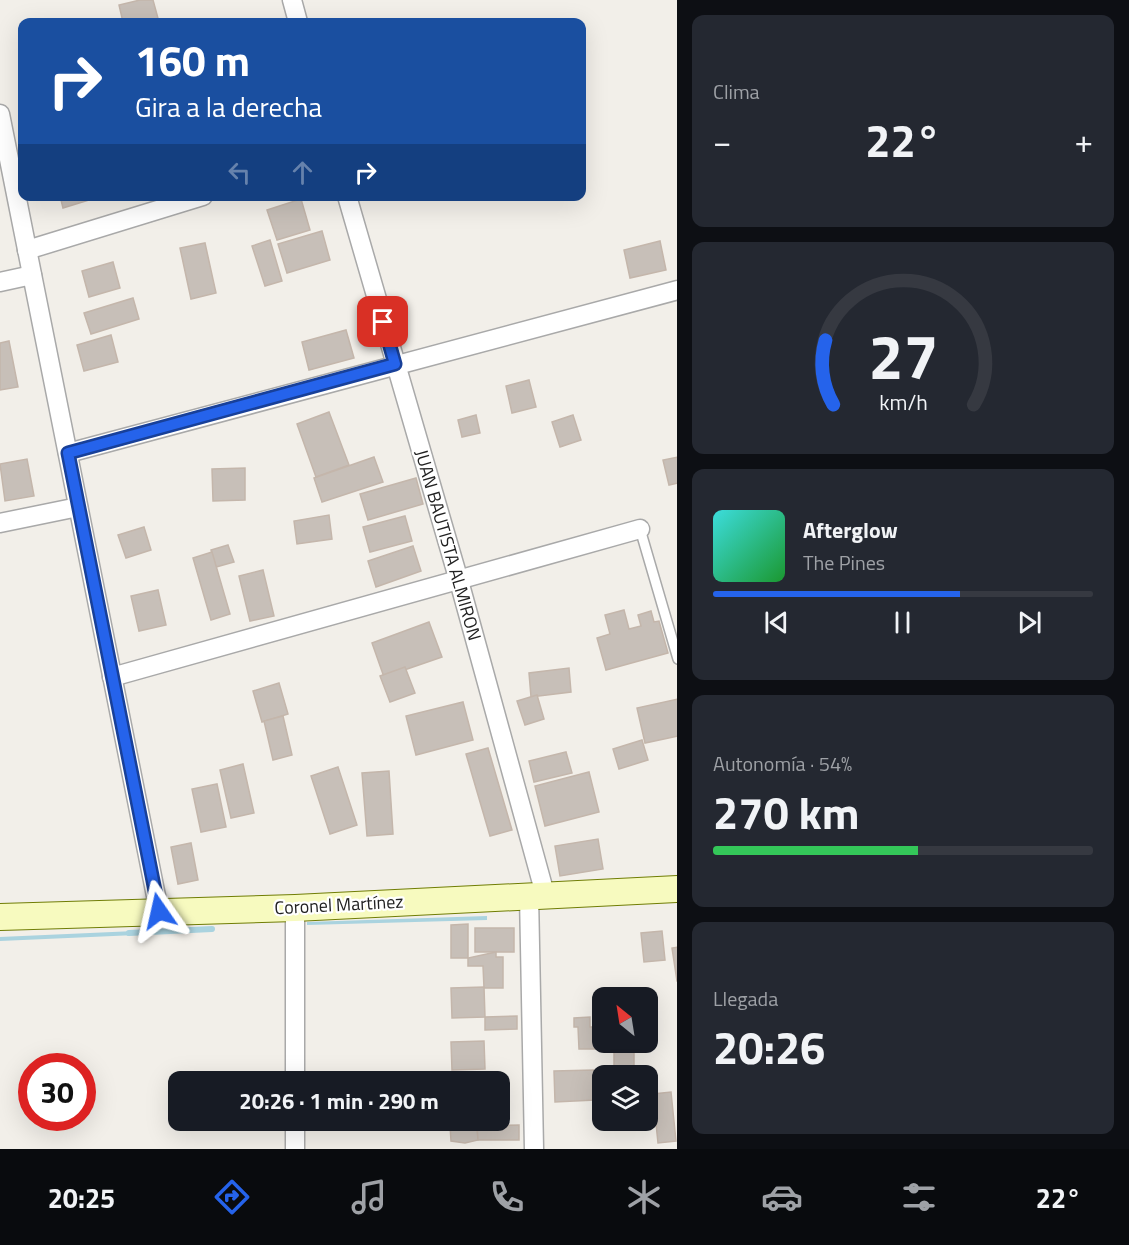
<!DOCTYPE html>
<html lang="es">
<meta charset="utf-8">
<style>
:root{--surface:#171b24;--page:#242831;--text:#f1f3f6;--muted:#9ea1a6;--line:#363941;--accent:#2563eb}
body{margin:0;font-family:"Titillium Web",sans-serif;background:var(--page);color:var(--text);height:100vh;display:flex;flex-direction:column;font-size:22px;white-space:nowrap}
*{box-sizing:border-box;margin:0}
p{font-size:20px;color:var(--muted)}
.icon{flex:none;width:33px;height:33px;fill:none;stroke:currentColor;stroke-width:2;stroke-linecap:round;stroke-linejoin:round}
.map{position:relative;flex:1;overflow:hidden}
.side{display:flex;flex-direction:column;gap:15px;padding:15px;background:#0d0f14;width:452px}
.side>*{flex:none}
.top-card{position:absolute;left:18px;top:18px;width:568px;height:183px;border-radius:12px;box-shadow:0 6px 24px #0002;background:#1a4fa0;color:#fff;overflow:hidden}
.needle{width:39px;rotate:330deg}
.buttons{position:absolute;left:592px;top:987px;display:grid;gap:12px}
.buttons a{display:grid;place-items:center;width:66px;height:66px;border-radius:12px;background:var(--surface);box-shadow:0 6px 24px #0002;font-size:30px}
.speed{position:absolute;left:18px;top:1053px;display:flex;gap:12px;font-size:30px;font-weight:700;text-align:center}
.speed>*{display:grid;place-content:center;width:78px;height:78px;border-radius:50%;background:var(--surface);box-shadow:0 6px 24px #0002;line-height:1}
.speed .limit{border:9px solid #d22;background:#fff;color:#111}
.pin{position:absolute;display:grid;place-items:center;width:51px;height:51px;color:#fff;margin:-26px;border-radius:12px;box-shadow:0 3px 9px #0006}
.me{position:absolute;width:66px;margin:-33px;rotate:349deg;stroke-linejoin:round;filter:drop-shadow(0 0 4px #0008)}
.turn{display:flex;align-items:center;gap:21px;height:126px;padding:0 18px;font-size:27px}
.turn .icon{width:78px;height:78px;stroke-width:2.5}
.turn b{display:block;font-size:42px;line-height:51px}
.lanes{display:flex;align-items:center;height:57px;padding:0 18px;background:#0003;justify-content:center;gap:30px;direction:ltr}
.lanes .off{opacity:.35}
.big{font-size:45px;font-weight:700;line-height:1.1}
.side .tile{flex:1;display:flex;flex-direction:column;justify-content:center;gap:9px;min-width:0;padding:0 21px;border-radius:12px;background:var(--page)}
.side .dial{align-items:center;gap:0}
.dial svg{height:156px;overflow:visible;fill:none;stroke:var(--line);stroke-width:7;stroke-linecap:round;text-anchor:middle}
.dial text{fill:var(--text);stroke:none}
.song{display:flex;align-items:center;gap:18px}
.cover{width:72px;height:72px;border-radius:9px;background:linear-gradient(135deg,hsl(180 70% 55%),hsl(130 70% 35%))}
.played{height:6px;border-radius:3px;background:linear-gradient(90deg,var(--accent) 65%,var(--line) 65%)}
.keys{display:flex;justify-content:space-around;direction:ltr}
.heat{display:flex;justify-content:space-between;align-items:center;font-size:33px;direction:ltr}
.charge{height:9px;border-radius:4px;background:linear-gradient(90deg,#34c759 54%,var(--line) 0)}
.trip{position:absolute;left:168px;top:1071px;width:342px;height:60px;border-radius:12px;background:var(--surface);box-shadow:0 6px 24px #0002;font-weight:700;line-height:60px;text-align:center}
.tabs{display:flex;height:96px;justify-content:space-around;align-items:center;background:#090b0e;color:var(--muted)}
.tabs .icon{width:42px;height:42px}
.tabs .active{color:var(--accent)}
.tabs b{font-size:27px;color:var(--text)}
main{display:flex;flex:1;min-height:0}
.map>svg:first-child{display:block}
</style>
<main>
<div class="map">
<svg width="678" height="1149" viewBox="0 0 678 1149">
<rect width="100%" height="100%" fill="#f2efe9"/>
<g fill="#aad3df">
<polygon points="487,916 487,920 307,925 307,922"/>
<polygon points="135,931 136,935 0,941 0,937"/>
</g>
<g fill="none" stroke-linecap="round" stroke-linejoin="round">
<polyline stroke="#aad3df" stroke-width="6" points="129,933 212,929"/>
</g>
<g fill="#c7bfb8" stroke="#c4b6ab" stroke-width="1.5">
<polygon points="140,0 153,0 159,22 123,22 119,5"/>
<polygon points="60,196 88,196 89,200 63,208"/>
<polygon points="301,199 310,230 277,240 267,210"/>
<polygon points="322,231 330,260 287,273 278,244"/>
<polygon points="270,240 282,281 265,286 252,246"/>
<polygon points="660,241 666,270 630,278 624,250"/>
<polygon points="205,243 216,293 191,299 180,248"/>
<polygon points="113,262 120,288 89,297 82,271"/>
<polygon points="133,298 139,319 91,334 84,313"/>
<polygon points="346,330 354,358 309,370 302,342"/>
<polygon points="111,335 118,362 84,371 77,345"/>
<polygon points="9,341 18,387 0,390 0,343"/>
<polygon points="529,380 536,407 512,413 506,386"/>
<polygon points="329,412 349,465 316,477 297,424"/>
<polygon points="476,415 480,433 462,437 458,420"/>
<polygon points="573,415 581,440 560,447 552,422"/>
<polygon points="374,457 383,482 322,502 314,478"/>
<polygon points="678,457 678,483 669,485 663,460"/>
<polygon points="27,459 34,496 5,501 0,464"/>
<polygon points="245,468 245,500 213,501 212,469"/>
<polygon points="416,478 423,504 368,520 360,494"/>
<polygon points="329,515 332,539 297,544 294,521"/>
<polygon points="405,516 412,541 370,552 363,527"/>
<polygon points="144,527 151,550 126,558 118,535"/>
<polygon points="228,545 234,562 216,567 211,550"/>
<polygon points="413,546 421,571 376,587 368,561"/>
<polygon points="212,552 230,614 211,620 193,558"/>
<polygon points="263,570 274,616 250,621 239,576"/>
<polygon points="158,590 166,625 139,631 131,596"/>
<polygon points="624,610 629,629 641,626 638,615 651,611 654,622 659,621 668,653 606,670 597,638 610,634 605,615"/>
<polygon points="429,622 442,657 384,677 372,643"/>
<polygon points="405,667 415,693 390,702 380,676"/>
<polygon points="569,668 571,692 531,697 529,673"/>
<polygon points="279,683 288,714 262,722 253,691"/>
<polygon points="537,695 544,719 525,725 517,701"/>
<polygon points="678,699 678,736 645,743 637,708"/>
<polygon points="463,702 473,740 416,755 406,716"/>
<polygon points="283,716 292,755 273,760 264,721"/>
<polygon points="642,740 648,760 619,769 613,749"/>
<polygon points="488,748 512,830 490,836 466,754"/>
<polygon points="566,752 572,773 534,782 529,761"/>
<polygon points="243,764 254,813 231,818 220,770"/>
<polygon points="338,767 357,825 330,834 311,776"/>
<polygon points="389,771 393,834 367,836 362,773"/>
<polygon points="589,772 599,812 545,826 535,786"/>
<polygon points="217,784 226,827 201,832 192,789"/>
<polygon points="598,839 603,869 560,876 555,846"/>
<polygon points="191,843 198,880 178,884 171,847"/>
<polygon points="468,924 468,958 451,958 451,925"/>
<rect x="475" y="928" width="39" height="24"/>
<polygon points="662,931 665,960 644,962 641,933"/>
<polygon points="678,947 678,981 677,981 672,948"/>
<polygon points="496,952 496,957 503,957 503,988 484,988 483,966 468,966 468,958"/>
<polygon points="484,987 485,1017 452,1018 451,988"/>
<polygon points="517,1016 517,1029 485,1030 485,1017"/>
<polygon points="590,1017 590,1027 594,1027 595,1049 579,1049 578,1027 574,1027 574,1018"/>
<polygon points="595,1020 603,1020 603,1042 615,1043 596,1044"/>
<polygon points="484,1041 485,1069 452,1070 451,1042"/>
<rect x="614" y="1052" width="20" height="24"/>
<polygon points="594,1070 595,1100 555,1102 554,1071"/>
<polygon points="671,1092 676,1141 658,1143 653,1094"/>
<polygon points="477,1124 478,1140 465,1143 451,1141 450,1125"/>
<polygon points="519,1125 519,1140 478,1140 477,1126"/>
</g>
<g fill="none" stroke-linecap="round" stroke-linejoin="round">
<g stroke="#a9a9a9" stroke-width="12">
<polyline id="service" points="640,529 678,659"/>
</g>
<g stroke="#a9a9a9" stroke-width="21">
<g id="minor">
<polyline points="292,0 298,22"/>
<polyline points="0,114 159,911"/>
<polyline points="347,196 459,581 545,894"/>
<polyline points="27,250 203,196"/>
<polyline points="0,282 32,275"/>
<polyline points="68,453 678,290"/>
<polyline points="0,523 78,507"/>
<polyline points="112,677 640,529"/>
<polyline points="529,895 534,1149"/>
<polyline points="295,908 295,1082"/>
<polyline points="295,1120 295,1149"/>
</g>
</g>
<g stroke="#707d05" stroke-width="28">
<polyline id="secondary" points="0,917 295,908 678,889"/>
</g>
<use href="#service" stroke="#fff" stroke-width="9"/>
<use href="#minor" stroke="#fff" stroke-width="18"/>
<use href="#secondary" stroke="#f7fabf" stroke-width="26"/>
</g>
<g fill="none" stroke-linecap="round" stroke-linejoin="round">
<g stroke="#184099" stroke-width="15">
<polyline id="route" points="159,911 68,453 395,364 383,322"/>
</g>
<use href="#route" stroke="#2563eb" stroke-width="10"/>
</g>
<g text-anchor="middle" stroke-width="4.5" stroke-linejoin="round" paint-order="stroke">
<g font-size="18" fill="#222" stroke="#fff">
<text transform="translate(448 545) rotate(74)" y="6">JUAN BAUTISTA ALMIRON</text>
<text transform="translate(339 905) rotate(-3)" y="6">Coronel Martínez</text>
</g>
</g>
</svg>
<div class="buttons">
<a><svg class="needle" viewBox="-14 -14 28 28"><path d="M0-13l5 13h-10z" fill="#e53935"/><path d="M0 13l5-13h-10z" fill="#9ea1a6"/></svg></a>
<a><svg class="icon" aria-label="layers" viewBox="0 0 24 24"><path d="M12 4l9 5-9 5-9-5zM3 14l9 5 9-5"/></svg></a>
</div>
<div class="speed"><div class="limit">30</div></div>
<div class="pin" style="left:383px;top:322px;background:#d93025"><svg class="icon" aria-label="arrive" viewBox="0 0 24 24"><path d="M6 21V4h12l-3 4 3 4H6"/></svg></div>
<svg class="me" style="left:159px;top:911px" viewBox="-20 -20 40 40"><path d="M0-17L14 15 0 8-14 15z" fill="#2563eb" stroke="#fff" stroke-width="4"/></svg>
<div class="trip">20:26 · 1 min · 290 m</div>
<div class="top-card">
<div class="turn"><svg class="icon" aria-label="right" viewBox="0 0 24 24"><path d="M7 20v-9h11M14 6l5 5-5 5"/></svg><div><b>160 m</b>Gira a la derecha</div></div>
<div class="lanes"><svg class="icon off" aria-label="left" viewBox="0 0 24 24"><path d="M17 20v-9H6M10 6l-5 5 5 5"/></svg><svg class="icon off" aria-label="ahead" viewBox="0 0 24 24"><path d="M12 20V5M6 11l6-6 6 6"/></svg><svg class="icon" aria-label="right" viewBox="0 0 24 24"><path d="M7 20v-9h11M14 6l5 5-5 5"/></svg></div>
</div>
</div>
<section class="side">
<div class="tile"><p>Clima</p>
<div class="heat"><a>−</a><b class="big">22°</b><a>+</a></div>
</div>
<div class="tile dial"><svg viewBox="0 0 100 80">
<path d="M14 69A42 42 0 1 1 86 69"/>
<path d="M14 69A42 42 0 0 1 10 36" stroke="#2563eb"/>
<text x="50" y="56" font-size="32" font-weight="700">27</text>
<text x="50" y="72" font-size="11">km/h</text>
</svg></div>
<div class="tile">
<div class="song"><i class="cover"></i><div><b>Afterglow</b><p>The Pines</p></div></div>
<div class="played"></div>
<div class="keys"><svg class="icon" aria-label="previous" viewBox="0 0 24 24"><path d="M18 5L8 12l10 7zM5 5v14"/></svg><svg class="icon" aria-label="pause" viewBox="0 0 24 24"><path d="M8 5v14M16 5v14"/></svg><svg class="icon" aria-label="next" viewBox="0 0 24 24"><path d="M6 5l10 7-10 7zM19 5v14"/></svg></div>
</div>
<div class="tile"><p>Autonomía · 54%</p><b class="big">270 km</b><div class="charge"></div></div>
<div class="tile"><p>Llegada</p><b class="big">20:26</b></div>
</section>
</main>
<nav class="tabs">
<b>20:25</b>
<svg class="icon active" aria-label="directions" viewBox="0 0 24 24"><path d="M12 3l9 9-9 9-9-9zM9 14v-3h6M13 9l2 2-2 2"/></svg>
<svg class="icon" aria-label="music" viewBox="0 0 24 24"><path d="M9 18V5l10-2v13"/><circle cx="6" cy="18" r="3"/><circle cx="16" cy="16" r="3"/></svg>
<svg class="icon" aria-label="phone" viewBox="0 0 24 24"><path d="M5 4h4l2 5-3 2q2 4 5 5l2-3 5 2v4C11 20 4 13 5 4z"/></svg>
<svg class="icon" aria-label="climate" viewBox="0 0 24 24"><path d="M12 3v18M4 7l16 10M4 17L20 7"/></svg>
<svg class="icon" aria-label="car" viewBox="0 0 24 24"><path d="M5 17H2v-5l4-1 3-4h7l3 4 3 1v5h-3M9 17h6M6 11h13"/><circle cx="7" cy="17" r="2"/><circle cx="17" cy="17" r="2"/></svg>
<svg class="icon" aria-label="filters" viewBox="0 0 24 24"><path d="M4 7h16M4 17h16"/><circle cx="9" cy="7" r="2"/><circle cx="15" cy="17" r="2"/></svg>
<b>22°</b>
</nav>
